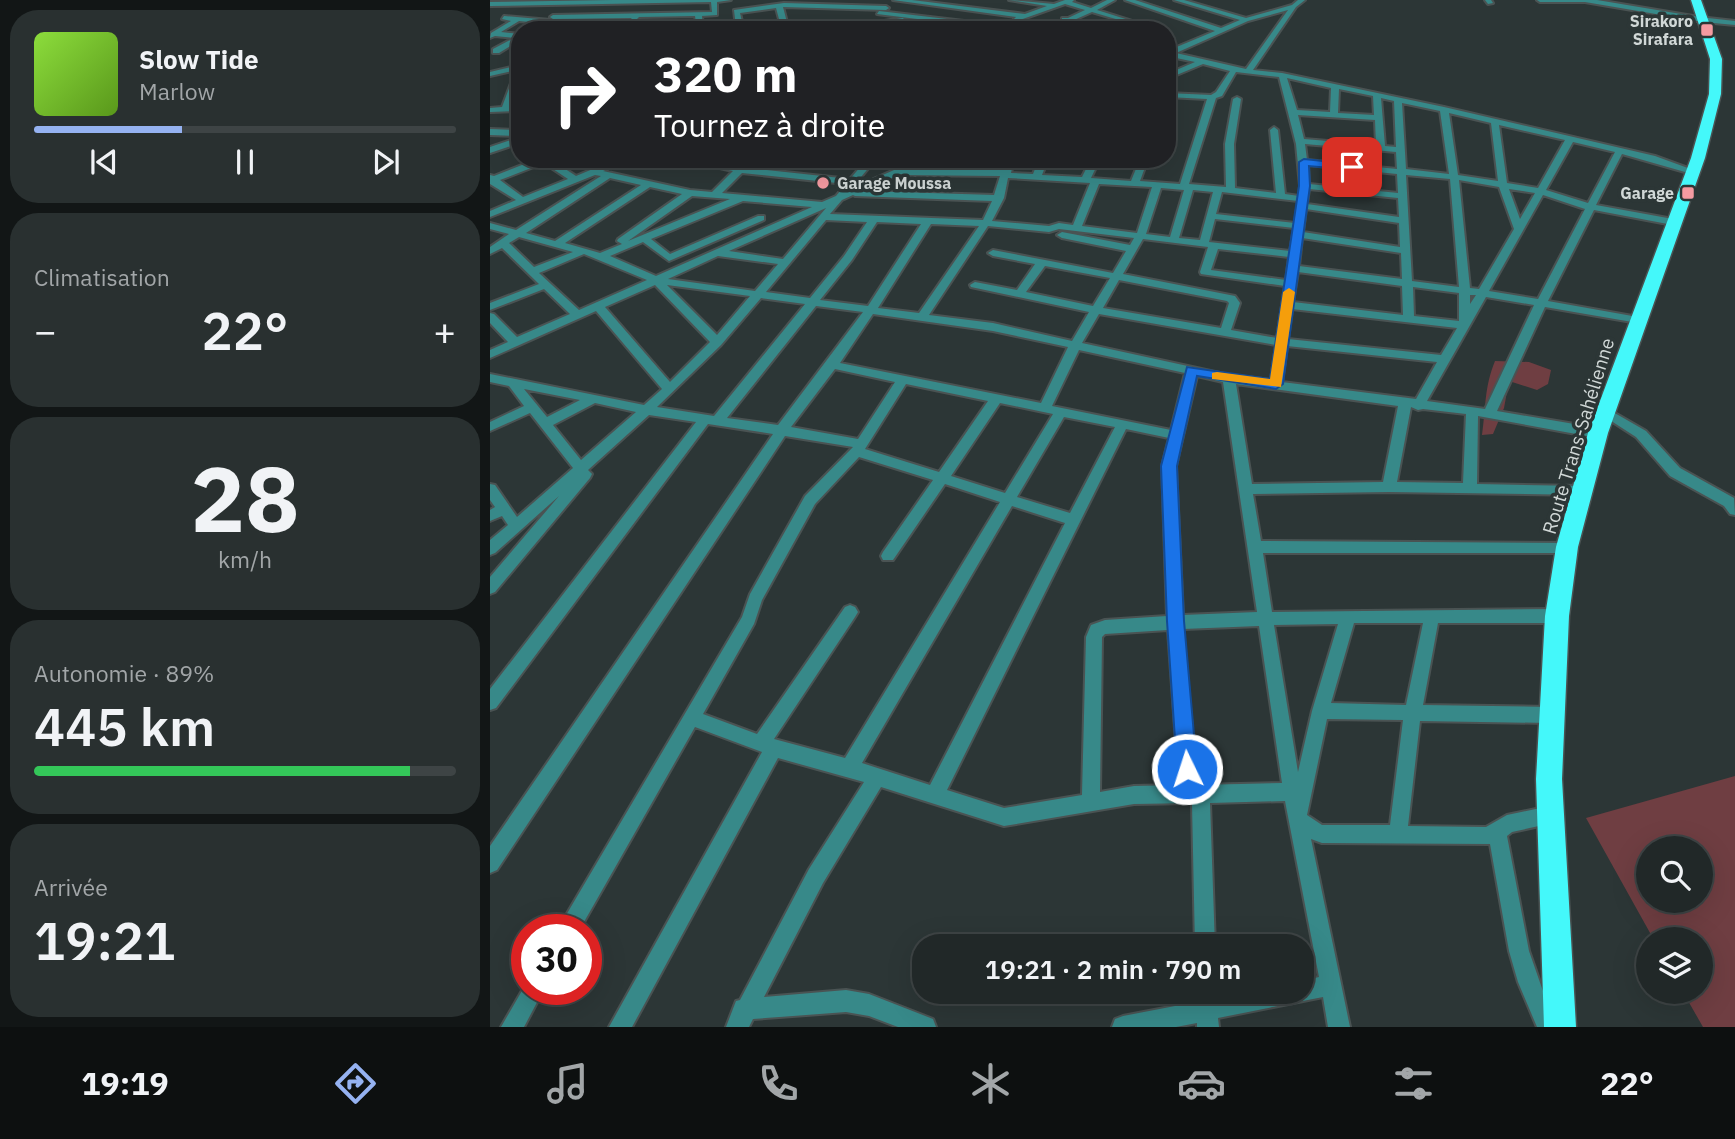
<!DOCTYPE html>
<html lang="fr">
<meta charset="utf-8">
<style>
:root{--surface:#212828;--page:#293030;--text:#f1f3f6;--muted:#a2a6a8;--line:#3e4445;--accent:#95b2f1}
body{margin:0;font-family:"IBM Plex Sans",sans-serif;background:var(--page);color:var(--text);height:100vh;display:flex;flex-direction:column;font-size:26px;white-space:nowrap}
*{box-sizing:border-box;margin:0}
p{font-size:23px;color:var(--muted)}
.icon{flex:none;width:38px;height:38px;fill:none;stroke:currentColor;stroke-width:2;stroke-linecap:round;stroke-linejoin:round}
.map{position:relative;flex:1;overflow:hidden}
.sheet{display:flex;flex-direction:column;gap:10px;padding:10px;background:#121616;width:490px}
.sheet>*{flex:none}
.banner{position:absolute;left:21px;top:21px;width:665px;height:147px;border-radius:28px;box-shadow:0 7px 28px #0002,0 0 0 2px var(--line);background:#202124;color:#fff;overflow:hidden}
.tools{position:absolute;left:1146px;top:836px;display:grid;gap:14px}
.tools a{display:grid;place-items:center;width:77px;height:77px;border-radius:50%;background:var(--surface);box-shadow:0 7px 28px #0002,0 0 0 2px var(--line);font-size:35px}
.speed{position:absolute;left:21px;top:914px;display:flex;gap:14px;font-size:35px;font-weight:700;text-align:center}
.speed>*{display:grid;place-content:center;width:91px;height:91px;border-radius:50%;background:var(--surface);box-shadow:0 7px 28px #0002,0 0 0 2px var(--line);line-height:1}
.speed .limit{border:10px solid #d22;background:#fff;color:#111}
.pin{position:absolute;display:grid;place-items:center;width:60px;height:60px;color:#fff;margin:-30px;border-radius:14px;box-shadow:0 4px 10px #0006}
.me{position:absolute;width:77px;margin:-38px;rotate:356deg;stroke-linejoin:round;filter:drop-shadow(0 0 5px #0008)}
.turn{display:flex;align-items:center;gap:24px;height:147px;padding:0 28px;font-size:32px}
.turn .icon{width:91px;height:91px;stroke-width:2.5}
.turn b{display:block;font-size:49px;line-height:60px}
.big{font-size:52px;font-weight:600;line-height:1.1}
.sheet .tile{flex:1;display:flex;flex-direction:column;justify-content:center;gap:10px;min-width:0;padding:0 24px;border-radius:28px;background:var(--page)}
.sheet .dial{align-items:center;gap:0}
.dial b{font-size:91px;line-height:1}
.song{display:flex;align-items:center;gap:21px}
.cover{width:84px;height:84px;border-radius:10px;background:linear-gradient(135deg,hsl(90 70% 55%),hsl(90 70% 35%))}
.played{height:7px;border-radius:4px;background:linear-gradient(90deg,var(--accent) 35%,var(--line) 35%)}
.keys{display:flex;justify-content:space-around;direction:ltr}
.heat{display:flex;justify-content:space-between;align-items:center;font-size:38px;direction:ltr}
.charge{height:10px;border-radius:5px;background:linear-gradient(90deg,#34c759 89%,var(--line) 0)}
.trip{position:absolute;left:422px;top:934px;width:402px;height:70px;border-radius:28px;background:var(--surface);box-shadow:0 7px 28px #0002,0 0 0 2px var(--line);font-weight:600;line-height:70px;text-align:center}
.dock{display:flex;height:112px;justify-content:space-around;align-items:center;background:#0d1010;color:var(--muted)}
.dock .icon{width:49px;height:49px}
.dock .active{color:var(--accent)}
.dock b{font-size:32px;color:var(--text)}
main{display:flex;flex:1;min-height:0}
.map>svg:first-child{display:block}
</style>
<main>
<section class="sheet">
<div class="tile">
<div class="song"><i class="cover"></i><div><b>Slow Tide</b><p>Marlow</p></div></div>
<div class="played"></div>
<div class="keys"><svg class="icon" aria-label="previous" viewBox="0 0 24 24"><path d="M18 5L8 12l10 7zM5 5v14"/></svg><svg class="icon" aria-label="pause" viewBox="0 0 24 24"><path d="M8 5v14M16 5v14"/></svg><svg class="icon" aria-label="next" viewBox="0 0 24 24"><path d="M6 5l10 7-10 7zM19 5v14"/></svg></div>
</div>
<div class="tile"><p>Climatisation</p>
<div class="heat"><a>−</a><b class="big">22°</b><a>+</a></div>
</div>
<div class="tile dial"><b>28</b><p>km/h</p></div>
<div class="tile"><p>Autonomie · 89%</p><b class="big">445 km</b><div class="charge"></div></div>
<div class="tile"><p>Arrivée</p><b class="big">19:21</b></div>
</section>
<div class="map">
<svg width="1245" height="1027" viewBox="0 0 1245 1027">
<rect width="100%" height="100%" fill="#2c3636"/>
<g fill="#6f3e42" fill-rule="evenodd">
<path d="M1005,361L1039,362L1061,370L1058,384L1047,390L1019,381L1014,408L1003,434L992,435C996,407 994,388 1005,361Z"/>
<path d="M1245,776V1027H1213L1193,992H1211V940H1164L1096,818ZM1158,849H1211V901H1158Z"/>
</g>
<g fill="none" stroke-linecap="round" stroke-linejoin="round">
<g stroke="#4a5353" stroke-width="4">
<g id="minor">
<path d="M122,0H241L227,2V15L212,16L213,30H207L205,16L149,17C136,32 119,30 100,30L136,23L142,18L63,19L60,17L63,15L222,12L221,2L0,6V2Z"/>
<polygon points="403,0 422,0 535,14 557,6 519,0 564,4 575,0 584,0 582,2 601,8 617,0 625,0 607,10 661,27 656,28 602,12 584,20 610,30 599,30 579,23 564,30 555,30 572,21 572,18 578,18 595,10 575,4 527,21 524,19 526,17"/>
<path d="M635,0H645L731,28L750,20L684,0H694L756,18L802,5L808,0H815L806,7L763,70L792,73L954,107L1165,156L1206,171L1202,174L1132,154L1106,205L1183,219L1188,222L1183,225L1104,210L1058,301L1148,317L1154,320L1148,323L1055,307L1007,411L1108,428L1113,430L1114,433L1113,436L1108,438L988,416L987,484L1091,486L1098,491L1096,495L899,492L763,494L771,541L1082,543L1084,547L1082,551L1077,553H773L782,612L1067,609L1072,611L1075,616L1072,621L1067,623H948L933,705L1060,707L1066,709L1068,715L1066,721L1060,723L930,721L918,826L996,827L1017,815L1060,806L1067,808L1069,815L1067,822L1022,832L1017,836L1039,951L1054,994L1069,1027H1047L1028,982L1019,951L1000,844L832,843L821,839L860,1027H838L833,997L728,1018L729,1027H707V1023L686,1027H622L625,1019L633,1016L706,1002V992H727V997L753,992H812V981L829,977L795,801L720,803L725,947H705L702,803L644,804L514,826L391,787L333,883L274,997L356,990L379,994L443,1019L446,1027H408L379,1016L356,1012L263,1019L259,1027H236L246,1001L250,1000L319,869L374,782L288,758L142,1027H119L272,752L205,727L90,929H69L72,922L252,617L260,594L315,496L363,447L295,436L7,870L0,873V846L283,434L218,424L6,708L0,710V689L206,422L159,415L98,470L102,474L100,478L5,592L0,594V577L69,496L5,553L0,555V540L18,525L12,516L0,521V510L5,507L0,500V484L5,485L27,517L83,468L40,413L0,431V422L34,406L19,386L0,382V374L154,405L172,389L106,311L0,358V350L18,342L0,323V313L4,314L27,337L80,314L54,289L0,310V303L49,284L12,248L0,254V247L19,234L0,229V223L26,230L111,176L105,175L0,217V211L26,200L0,184V175L4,176L47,159H60L86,176L127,159H139L113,171L200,190L222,192L243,171L190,159H209L248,167L256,159H265L257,168L360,179L377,159H386L361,189L429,159H441L421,169L512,170L516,159H524L521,173L543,174L549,159H558L552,175L592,177L601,159H610L601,178L641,181L650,159H658L650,181L690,184L717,99L677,97V93L721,95L726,92L740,71L713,64L677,79V74L705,62L677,56V51L725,31ZM798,10L756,69L686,53L758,21ZM746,72L789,77L806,144L810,186L809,196L795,194L788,130L784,127L780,130L786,193L745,188L744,144L751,99L747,97L743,99L735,144L736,187L699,184L726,98L732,96ZM797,78L841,88L840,112L807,110ZM849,89L883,96L884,115L848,113ZM891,98L904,101L906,147L895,146ZM912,103L950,111L959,174L916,169ZM959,113L1001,123L1008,181L968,175ZM808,115L885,120L886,145L814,139ZM1009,125L1075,140L1048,188L1017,183ZM1083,142L1125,152L1098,203L1056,190ZM815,144L906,152L907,169L817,160ZM54,163L78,179L33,197L10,180ZM818,165L907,174L908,193L819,184ZM252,173L356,184L346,196L332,202L232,193ZM411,174L413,175L510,176L504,195L374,191ZM916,175L960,179L969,287L922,281ZM120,178L151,185L65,241L36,233ZM518,178L600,183L583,225L569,223L559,226L502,221L514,198ZM969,180L1009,187L1024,229L989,289L980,288ZM609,184L662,187L647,233L592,226ZM160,187L192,194L128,239L127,241L132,244L110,253L75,243ZM671,188L694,190L680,237L656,234ZM819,189L908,198L909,217L817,204ZM1019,189L1045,193L1030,219ZM703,190L723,192L710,240L689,238ZM732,192L808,201L805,223L726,214ZM363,195L365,196L502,201L493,220L340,214L352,200ZM1053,195L1095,209L1048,299L999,291ZM202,196L240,199L138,241ZM253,201L322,207L166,276L120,256L153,242L179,261L274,220V216H268L180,254L161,239ZM336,208L293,259L239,251ZM816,209L909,223L910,247L813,232ZM725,219L804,228L800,251L719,242ZM336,220L377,222L354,256L320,298L276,292ZM387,222L431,224L378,306L330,300L362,260ZM441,224L489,226L429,313L388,308ZM498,226L559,232L569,229L644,238L640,245L572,232L567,235L572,238L636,251L623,273L503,250L498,253L503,256L545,264L527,290L485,282L480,285L481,287L599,312L582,341L503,323L439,315ZM29,237L83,252L44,267L19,243ZM812,238L911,253L912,279L809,266ZM653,239L718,247L710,272L711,274L795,286L787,338L741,330L750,303L745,296L633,274ZM728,249L799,257L796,280L721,270ZM94,254L157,280L89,310L49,273ZM228,256L288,264L265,291L178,279ZM555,266L620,278L603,306L536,292ZM808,272L912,286L913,315L803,302ZM629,280L737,301L739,303L731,328L613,308ZM165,285L220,342L180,382L115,307ZM177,285L260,296L227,335ZM923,287L969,293V321L924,316ZM980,295H986L980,304ZM996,297L1044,305L995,409L937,401ZM271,298L315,304L224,416L167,407L231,345ZM326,306L373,312L288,425L237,418ZM802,309L967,328L951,355L798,339ZM383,314L503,331L578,347L551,403L350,363ZM609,314L786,345L781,380L739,375L592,343ZM797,346L947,362L926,399L792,382ZM589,350L695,373L681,430L562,406ZM345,369L405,382L368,439L301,427ZM707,376L733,382L767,612L693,615L686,466ZM416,384L498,401L449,472L375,449ZM746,384L908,406L893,482L762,484ZM34,389L90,400L57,417ZM105,403L146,412L91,460L63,425ZM510,403L563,414L515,493L461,476ZM921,407L928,410L933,409L976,414L973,483L907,482ZM574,417L625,427L580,513L527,497ZM636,429L679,438L672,466L677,616L615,620L601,625L596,637L592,795L514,808L457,790ZM369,457L443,480L393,552L391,556L393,560H403L455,484L510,502L355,758L284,739L365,617L368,612L365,607L360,605L355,607L267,734L213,714L264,624L272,600L325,504ZM522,506L575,523L440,785L372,763ZM864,623H933L916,705L841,703ZM848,624L822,711L808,772L784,625ZM769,626L792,783L707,785L693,629ZM678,630L689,785L644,786L610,792L612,637L615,634ZM837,719L913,720L900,825H832L817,815Z"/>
<polygon points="995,0 1001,0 1003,3 998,4"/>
<polygon points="1047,0 1107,0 1209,17 1245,21 1245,25 1213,22 1095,2 1050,2"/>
<polygon points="294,3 396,6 399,8 396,10 293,7 299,30 292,30 286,8 250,13 253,26 275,23 278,25 256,30 236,30 246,27 244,10"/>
<polygon points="389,11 508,25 511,27 508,29 387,14"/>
<polygon points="14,16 72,21 75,23 72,25 29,21 11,32 30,34 30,40 9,53 3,53 3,49 24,38 5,36 0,38 1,33 21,21 12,19"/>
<polygon points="413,18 415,21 358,30 338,30"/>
<polygon points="435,24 437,27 404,30 407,28"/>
<polygon points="30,65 30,80 20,107 30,107 30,111 0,112 0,108 12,107 26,70 0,76 0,72"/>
<polygon points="0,129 30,130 30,136 0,135"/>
<polygon points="27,138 30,138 30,143 0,153 0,147"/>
<polygon points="1116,408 1156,431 1190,468 1244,498 1245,515 1240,514 1234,506 1180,476 1146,437 1112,415 1110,412"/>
<polygon points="37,982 37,989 54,989 34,1027 11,1027"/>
</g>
</g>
<g stroke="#4a5353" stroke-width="3">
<polygon id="highway" points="1201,0 1211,0 1232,59 1231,94 1215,158 1118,433 1088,547 1079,616 1072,779 1086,1027 1054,1027 1046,779 1055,616 1066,547 1098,433 1201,158 1219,94 1220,59"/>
</g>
<use href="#minor" fill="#378989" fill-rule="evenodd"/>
<use href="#highway" fill="#44f8fa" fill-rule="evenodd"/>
</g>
<polygon fill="#1a73e8" stroke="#114b97" stroke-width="2" points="814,159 862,164 867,167 862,170 819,166 820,186 793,384 786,389 707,376 687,466 694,621 707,769 704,776 697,779 690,776 687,769 677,621 671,466 697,367 780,379 809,186 809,162"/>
<polygon fill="#f59e0b" points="799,288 805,292 791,387 722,379 722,373 727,372 780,379 793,292"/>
<g fill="#f49aa1" stroke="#2c3636" stroke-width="2.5">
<rect x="1210" y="23" width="14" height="14" rx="3.5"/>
<circle cx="333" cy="183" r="7"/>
<rect x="1191" y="186" width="14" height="14" rx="3.5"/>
</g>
<g text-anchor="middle" stroke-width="7" stroke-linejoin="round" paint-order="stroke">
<g font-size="16" font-weight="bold" fill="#d1d8d7" stroke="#2c3636" text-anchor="end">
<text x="1203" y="27">Sirakoro<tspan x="1203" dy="18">Sirafara</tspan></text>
<text x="347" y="189" text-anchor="start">Garage Moussa</text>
<text x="1184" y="199">Garage</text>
</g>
<g font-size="19" fill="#d1d8d7" stroke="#2c3636">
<text transform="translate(1088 436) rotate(-73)" y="7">Route Trans-Sahélienne</text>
</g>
</g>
</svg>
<div class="tools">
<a><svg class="icon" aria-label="search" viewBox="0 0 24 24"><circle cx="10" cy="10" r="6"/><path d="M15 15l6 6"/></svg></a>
<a><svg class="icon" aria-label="layers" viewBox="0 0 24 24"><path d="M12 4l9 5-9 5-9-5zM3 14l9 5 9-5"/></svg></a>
</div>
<div class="speed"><div class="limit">30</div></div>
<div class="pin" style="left:862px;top:167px;background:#d93025"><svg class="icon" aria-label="arrive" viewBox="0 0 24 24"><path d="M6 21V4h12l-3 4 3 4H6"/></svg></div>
<svg class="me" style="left:697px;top:769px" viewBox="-20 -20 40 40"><circle r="17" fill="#1a73e8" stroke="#fff" stroke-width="3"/><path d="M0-11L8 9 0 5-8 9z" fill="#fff"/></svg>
<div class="trip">19:21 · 2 min · 790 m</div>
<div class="banner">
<div class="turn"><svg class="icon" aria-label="right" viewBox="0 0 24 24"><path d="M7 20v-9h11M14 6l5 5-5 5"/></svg><div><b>320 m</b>Tournez à droite</div></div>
</div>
</div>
</main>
<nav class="dock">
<b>19:19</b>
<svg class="icon active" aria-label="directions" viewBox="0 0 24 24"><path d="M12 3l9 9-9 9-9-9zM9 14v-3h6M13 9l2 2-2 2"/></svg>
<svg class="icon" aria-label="music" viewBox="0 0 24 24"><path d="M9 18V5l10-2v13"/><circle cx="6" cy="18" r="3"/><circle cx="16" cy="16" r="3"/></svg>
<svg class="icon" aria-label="phone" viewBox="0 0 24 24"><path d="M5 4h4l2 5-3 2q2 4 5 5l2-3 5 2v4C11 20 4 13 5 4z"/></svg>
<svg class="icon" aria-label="climate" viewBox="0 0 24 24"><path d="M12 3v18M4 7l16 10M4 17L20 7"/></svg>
<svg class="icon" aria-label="car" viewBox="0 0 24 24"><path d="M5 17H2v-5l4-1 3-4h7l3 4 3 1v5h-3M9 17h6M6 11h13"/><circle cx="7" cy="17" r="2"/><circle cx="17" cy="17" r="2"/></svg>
<svg class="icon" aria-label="filters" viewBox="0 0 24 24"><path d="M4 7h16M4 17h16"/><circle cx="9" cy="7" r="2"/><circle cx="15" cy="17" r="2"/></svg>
<b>22°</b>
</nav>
